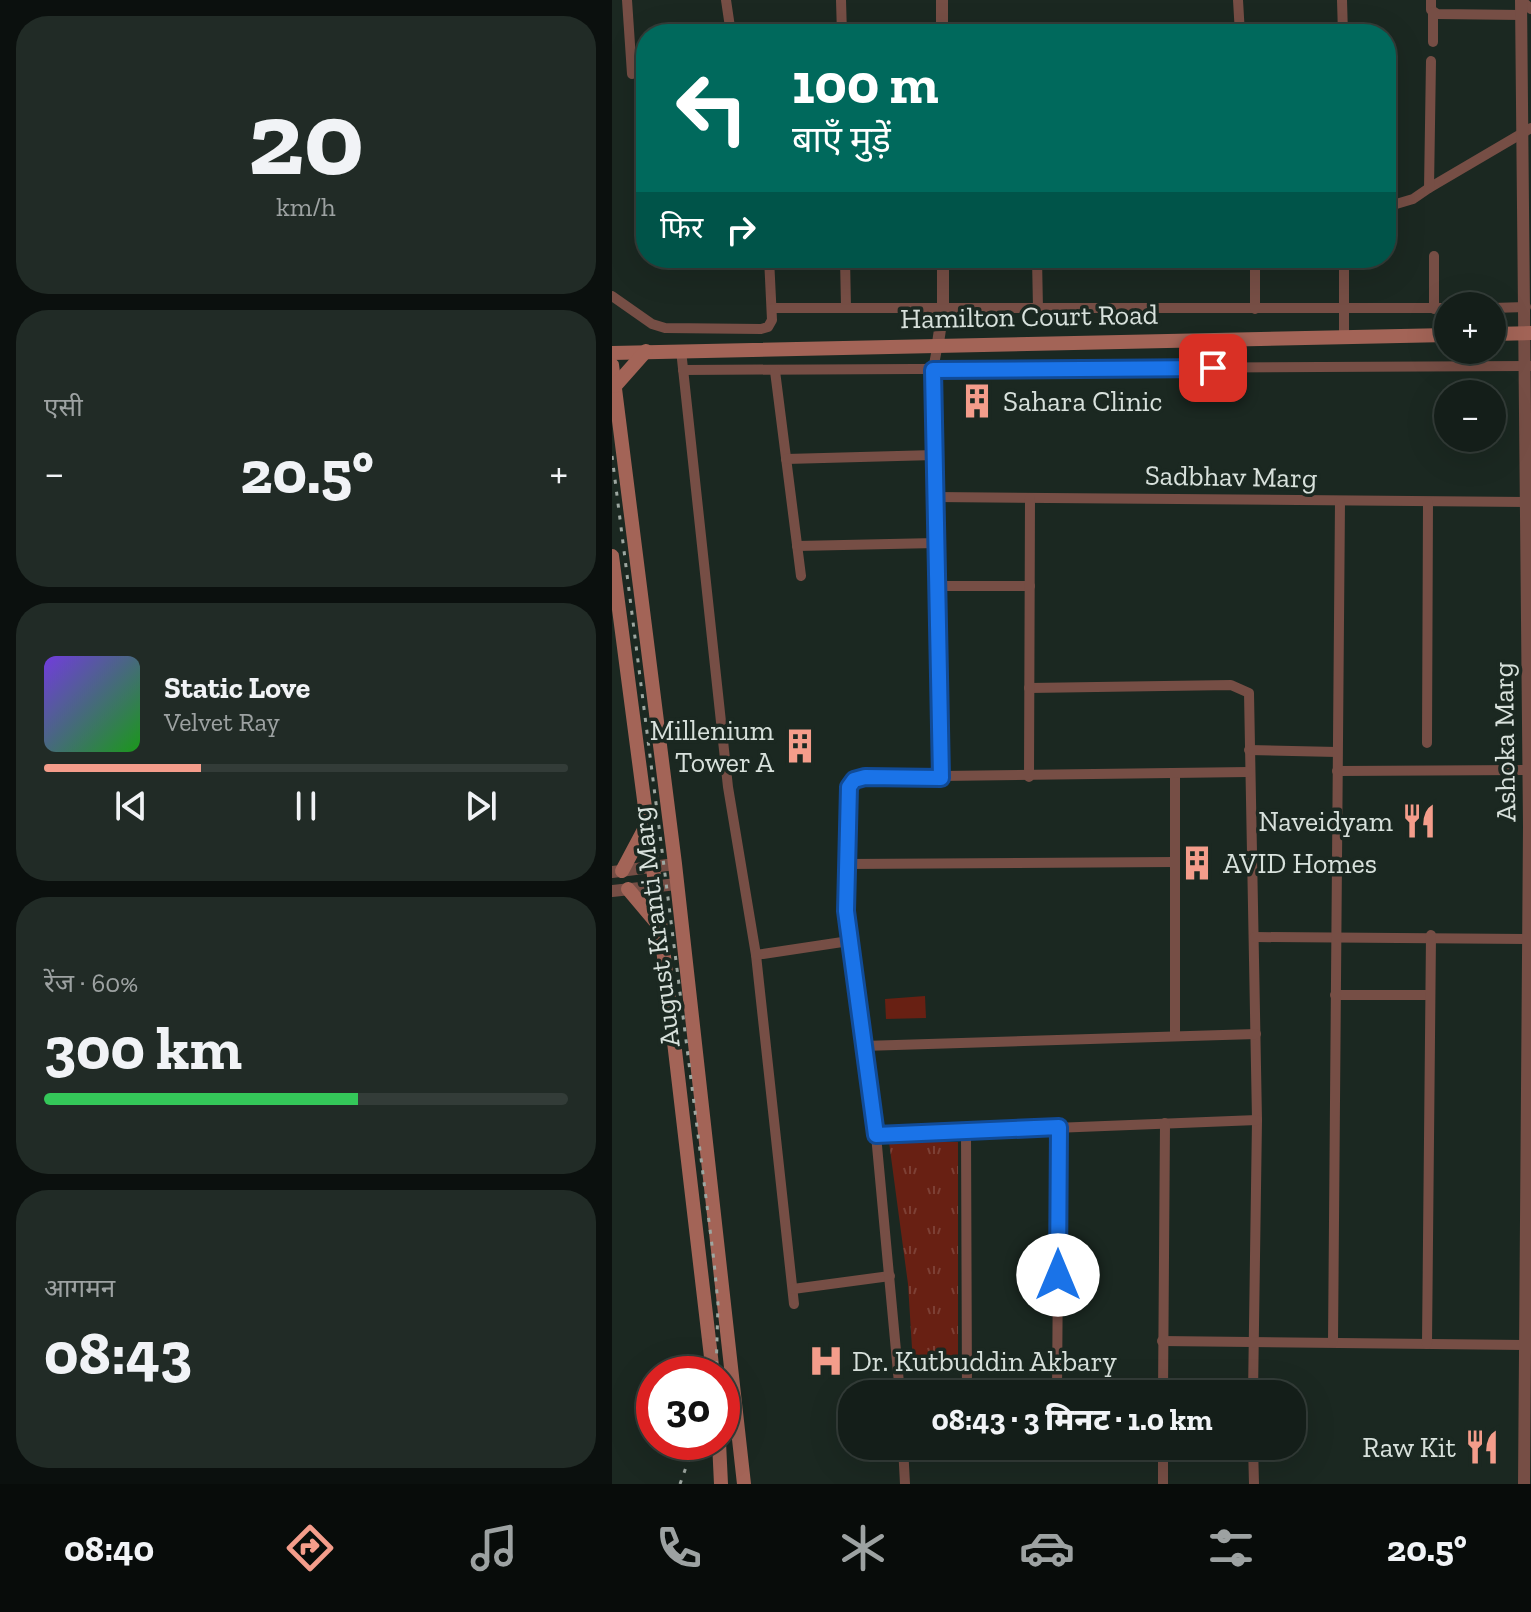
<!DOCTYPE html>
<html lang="hi">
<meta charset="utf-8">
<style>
:root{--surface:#141e19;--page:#212b26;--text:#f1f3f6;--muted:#9da2a2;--line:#333c38;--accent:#f49d8b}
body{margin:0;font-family:"Zilla Slab","Noto Sans Devanagari",serif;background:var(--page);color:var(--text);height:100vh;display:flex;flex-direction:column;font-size:30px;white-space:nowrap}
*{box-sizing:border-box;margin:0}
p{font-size:26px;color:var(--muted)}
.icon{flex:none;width:44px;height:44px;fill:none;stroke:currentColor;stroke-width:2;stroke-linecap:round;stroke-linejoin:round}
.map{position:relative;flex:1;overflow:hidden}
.drawer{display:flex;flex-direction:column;gap:16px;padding:16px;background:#0b100e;width:612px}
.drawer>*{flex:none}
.top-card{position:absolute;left:24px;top:24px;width:760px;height:244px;border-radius:32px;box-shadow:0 8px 32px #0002,0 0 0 2px var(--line);background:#00695c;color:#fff;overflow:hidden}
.fabs{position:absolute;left:822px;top:292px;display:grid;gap:16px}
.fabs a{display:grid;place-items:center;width:72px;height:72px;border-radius:50%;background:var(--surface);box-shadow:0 8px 32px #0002,0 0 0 2px var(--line);font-size:40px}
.speed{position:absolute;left:24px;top:1356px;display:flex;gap:16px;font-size:40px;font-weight:700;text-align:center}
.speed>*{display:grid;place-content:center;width:104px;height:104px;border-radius:50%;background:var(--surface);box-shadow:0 8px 32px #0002,0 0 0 2px var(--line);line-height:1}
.speed .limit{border:12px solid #d22;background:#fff;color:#111}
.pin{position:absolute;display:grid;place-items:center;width:68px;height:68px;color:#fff;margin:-34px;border-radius:16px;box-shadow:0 4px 12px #0006}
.me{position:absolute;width:88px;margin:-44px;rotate:0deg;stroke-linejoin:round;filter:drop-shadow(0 0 6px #0008)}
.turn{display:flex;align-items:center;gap:28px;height:168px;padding:0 24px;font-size:36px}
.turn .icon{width:104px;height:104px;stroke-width:2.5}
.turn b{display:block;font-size:56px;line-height:68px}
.then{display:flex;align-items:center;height:76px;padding:0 24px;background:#0003;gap:16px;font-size:30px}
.big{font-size:60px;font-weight:800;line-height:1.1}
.drawer .widget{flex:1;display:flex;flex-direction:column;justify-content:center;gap:12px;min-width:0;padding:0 28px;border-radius:32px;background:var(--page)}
.drawer .dial{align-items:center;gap:0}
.dial b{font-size:104px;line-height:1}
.song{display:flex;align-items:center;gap:24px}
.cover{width:96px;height:96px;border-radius:12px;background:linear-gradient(135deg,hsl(260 70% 55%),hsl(120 70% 35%))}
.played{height:8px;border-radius:4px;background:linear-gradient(90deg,var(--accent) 30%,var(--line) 30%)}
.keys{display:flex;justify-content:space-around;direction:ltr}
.heat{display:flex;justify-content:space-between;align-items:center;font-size:44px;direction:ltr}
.charge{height:12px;border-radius:6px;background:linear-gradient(90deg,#34c759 60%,var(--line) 0)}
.trip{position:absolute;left:226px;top:1380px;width:468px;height:80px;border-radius:32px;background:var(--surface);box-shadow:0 8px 32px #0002,0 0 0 2px var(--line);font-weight:800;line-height:80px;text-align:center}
.dock{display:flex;height:128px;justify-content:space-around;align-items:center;background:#080c0a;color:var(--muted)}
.dock .icon{width:56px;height:56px}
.dock .active{color:var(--accent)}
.dock b{font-size:36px;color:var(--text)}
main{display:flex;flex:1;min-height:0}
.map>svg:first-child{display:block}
</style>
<main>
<section class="drawer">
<div class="widget dial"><b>20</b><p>km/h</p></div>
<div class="widget"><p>एसी</p>
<div class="heat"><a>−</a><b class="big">20.5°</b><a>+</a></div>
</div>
<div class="widget">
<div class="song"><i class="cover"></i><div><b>Static Love</b><p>Velvet Ray</p></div></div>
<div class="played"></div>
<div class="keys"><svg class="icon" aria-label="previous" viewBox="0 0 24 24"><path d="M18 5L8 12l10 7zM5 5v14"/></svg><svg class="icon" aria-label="pause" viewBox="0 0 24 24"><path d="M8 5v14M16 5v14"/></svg><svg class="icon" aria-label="next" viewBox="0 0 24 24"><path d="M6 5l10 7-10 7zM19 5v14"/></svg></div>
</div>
<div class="widget"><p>रेंज · 60%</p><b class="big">300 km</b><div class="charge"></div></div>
<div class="widget"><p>आगमन</p><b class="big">08:43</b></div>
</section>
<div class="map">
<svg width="919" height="1484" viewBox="0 0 919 1484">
<defs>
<pattern id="park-tufts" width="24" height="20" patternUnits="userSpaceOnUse" patternTransform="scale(2)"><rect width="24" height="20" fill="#682013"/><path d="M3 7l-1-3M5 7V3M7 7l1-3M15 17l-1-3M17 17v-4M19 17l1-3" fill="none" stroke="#7d4035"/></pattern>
</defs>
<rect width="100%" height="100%" fill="#1b2821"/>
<polygon fill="url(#park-tufts)" points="277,1142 346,1142 346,1362 301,1364 296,1284"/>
<polygon fill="#682013" points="313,996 314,1018 274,1019 273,999"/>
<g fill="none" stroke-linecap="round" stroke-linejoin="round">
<g stroke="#764e45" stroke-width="10">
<polyline points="15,0 20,74"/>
<polyline points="114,0 119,34"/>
<polyline points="229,0 230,34"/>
<polyline points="626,0 628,34"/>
<polyline points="730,0 731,34"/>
<polyline points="819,0 819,10 825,14 910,15"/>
<polyline points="909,0 919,9"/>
<polyline points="821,12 821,42"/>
<polyline points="817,188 919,128"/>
<polyline points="774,207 801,199 817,188 819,61"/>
<polyline points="822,256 822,309"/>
<polyline points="233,258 234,308"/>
<polyline points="425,258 426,309"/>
<polyline points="732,258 732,336"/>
<polyline points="0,296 40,324 53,328 149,329 156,327 160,320 157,258"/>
<polyline points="161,308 836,308"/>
<polyline points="880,308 914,307"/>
<polyline points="643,309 643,258"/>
<polyline points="326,343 321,370 329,778"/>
<polyline points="69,350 116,787 144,955 182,1304"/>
<polyline points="71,370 919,366"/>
<polyline points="163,371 189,576"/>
<polyline points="174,459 323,455"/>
<polyline points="323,497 915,502"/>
<polyline points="185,546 324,543"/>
<polyline points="325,586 418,586"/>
<polyline points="417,688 619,685 637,693 645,1120 641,1394"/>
<polyline points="815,743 816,502"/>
<polyline points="637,750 725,752"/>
<polyline points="725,771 916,770"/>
<polyline points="417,777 418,498"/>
<polyline points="234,864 563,862"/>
<polyline points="642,937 916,939"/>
<polyline points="144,955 237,941"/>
<polyline points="723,995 818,995"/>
<polyline points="563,1036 563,775"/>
<polyline points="251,1046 644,1034"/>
<polyline points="354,1130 355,1394"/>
<polyline points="264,1135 645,1120"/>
<polyline points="181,1289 278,1276"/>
<polyline points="550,1341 912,1345"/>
<polyline points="721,1342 728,501"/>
<polyline points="815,1344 819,935"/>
<polyline points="288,1394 264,1135 234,911 237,787 242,780 253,777 637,772"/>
<polyline points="445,1394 447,1127"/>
<polyline points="551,1394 553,1123"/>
<polyline points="291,1446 293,1484"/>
<polyline points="551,1446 551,1484"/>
<polyline points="641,1446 642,1484"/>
</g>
<g stroke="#764e45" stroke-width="12">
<polyline points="330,0 330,34"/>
<polyline points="909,0 917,826 912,1484"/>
<polyline points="326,343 331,309 331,258"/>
<polyline points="0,872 63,864"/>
<polyline points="0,891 65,884"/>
</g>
<g stroke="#a36457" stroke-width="14">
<polyline points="880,334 919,333"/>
<polyline points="0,353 836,335"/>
<polyline points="0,365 63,864 132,1484"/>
<polyline points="3,386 34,351"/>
<polyline points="0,556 47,914 101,1374"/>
<polyline points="10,871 35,824"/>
<polyline points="16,889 48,927"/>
<polyline points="107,1442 109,1484"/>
</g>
<g stroke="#9da7a1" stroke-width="3" stroke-dasharray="4 8" stroke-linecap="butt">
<polyline points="0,456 102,1261 106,1304 104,1374"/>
<polyline points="68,1484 83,1442"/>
</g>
</g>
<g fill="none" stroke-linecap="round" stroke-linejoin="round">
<g stroke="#114b97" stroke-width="20">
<polyline id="route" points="446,1275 447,1127 264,1135 234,911 237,787 242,780 253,777 329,778 321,370 601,368"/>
</g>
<use href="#route" stroke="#1a73e8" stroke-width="14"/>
</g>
<defs>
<g id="building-bare" transform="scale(2.76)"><path d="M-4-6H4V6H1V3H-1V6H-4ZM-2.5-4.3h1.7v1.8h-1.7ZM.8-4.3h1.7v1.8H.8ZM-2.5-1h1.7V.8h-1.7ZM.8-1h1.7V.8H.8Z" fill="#f49d8b" stroke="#1b2821" stroke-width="2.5" paint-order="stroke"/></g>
<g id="restaurant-bare" transform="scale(2.76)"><path d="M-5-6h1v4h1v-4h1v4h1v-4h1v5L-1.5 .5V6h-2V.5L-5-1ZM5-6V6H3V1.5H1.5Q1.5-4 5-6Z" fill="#f49d8b" stroke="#1b2821" stroke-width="2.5" paint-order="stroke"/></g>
<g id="hospital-bare" transform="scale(2.76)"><path d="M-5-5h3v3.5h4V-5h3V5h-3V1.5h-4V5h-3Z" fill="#f49d8b" stroke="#1b2821" stroke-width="2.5" paint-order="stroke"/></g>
</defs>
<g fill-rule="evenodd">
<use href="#building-bare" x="365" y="401"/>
<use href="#building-bare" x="188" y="746"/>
<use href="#restaurant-bare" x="807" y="821"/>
<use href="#building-bare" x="585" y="863"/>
<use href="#hospital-bare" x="214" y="1361"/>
<use href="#restaurant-bare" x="870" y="1447"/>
</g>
<g text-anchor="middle" stroke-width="7" stroke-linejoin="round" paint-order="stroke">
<g font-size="28" fill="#d8e1dc" stroke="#1b2821">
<text transform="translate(417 316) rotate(-1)" y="10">Hamilton Court Road</text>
<text transform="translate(619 476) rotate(1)" y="10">Sadbhav Marg</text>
<text transform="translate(892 742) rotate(-91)" y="10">Ashoka Marg</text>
<text transform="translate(43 927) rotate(-97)" y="10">August Kranti Marg</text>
</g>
<g font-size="28" fill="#d8e1dc" stroke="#1b2821" text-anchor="start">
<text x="391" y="411">Sahara Clinic</text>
<text x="162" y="740" text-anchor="end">Millenium<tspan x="162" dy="32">Tower A</tspan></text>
<text x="781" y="831" text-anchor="end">Naveidyam</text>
<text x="611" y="873">AVID Homes</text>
<text x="240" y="1371">Dr. Kutbuddin Akbary</text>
<text x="844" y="1457" text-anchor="end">Raw Kit</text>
</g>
</g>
</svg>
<div class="fabs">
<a>+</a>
<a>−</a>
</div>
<div class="speed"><div class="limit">30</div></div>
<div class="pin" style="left:601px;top:368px;background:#d93025"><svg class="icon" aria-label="arrive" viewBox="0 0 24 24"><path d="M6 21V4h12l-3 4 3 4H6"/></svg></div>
<svg class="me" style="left:446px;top:1275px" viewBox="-20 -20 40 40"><circle r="19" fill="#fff"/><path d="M0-13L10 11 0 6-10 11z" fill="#1a73e8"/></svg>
<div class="trip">08:43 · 3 मिनट · 1.0 km</div>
<div class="top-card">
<div class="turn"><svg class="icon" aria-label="left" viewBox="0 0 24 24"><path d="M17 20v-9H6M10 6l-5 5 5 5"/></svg><div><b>100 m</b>बाएँ मुड़ें</div></div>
<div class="then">फिर<svg class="icon" aria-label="right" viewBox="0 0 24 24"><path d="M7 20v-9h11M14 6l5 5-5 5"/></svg></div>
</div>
</div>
</main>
<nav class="dock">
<b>08:40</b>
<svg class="icon active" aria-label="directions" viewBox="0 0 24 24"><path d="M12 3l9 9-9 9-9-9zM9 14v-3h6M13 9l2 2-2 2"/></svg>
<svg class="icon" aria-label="music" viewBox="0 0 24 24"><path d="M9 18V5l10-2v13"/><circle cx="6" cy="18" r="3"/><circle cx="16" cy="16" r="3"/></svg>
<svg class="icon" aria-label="phone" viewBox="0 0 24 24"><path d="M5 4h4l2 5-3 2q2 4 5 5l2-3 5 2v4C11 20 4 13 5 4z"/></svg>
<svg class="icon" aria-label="climate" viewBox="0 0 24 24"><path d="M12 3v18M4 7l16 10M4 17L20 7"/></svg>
<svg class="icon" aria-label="car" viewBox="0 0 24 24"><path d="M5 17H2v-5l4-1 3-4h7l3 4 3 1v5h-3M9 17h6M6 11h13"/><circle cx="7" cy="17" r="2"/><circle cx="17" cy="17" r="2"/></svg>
<svg class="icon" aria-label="filters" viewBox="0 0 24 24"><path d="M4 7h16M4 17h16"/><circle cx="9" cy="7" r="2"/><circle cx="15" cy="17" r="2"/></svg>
<b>20.5°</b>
</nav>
